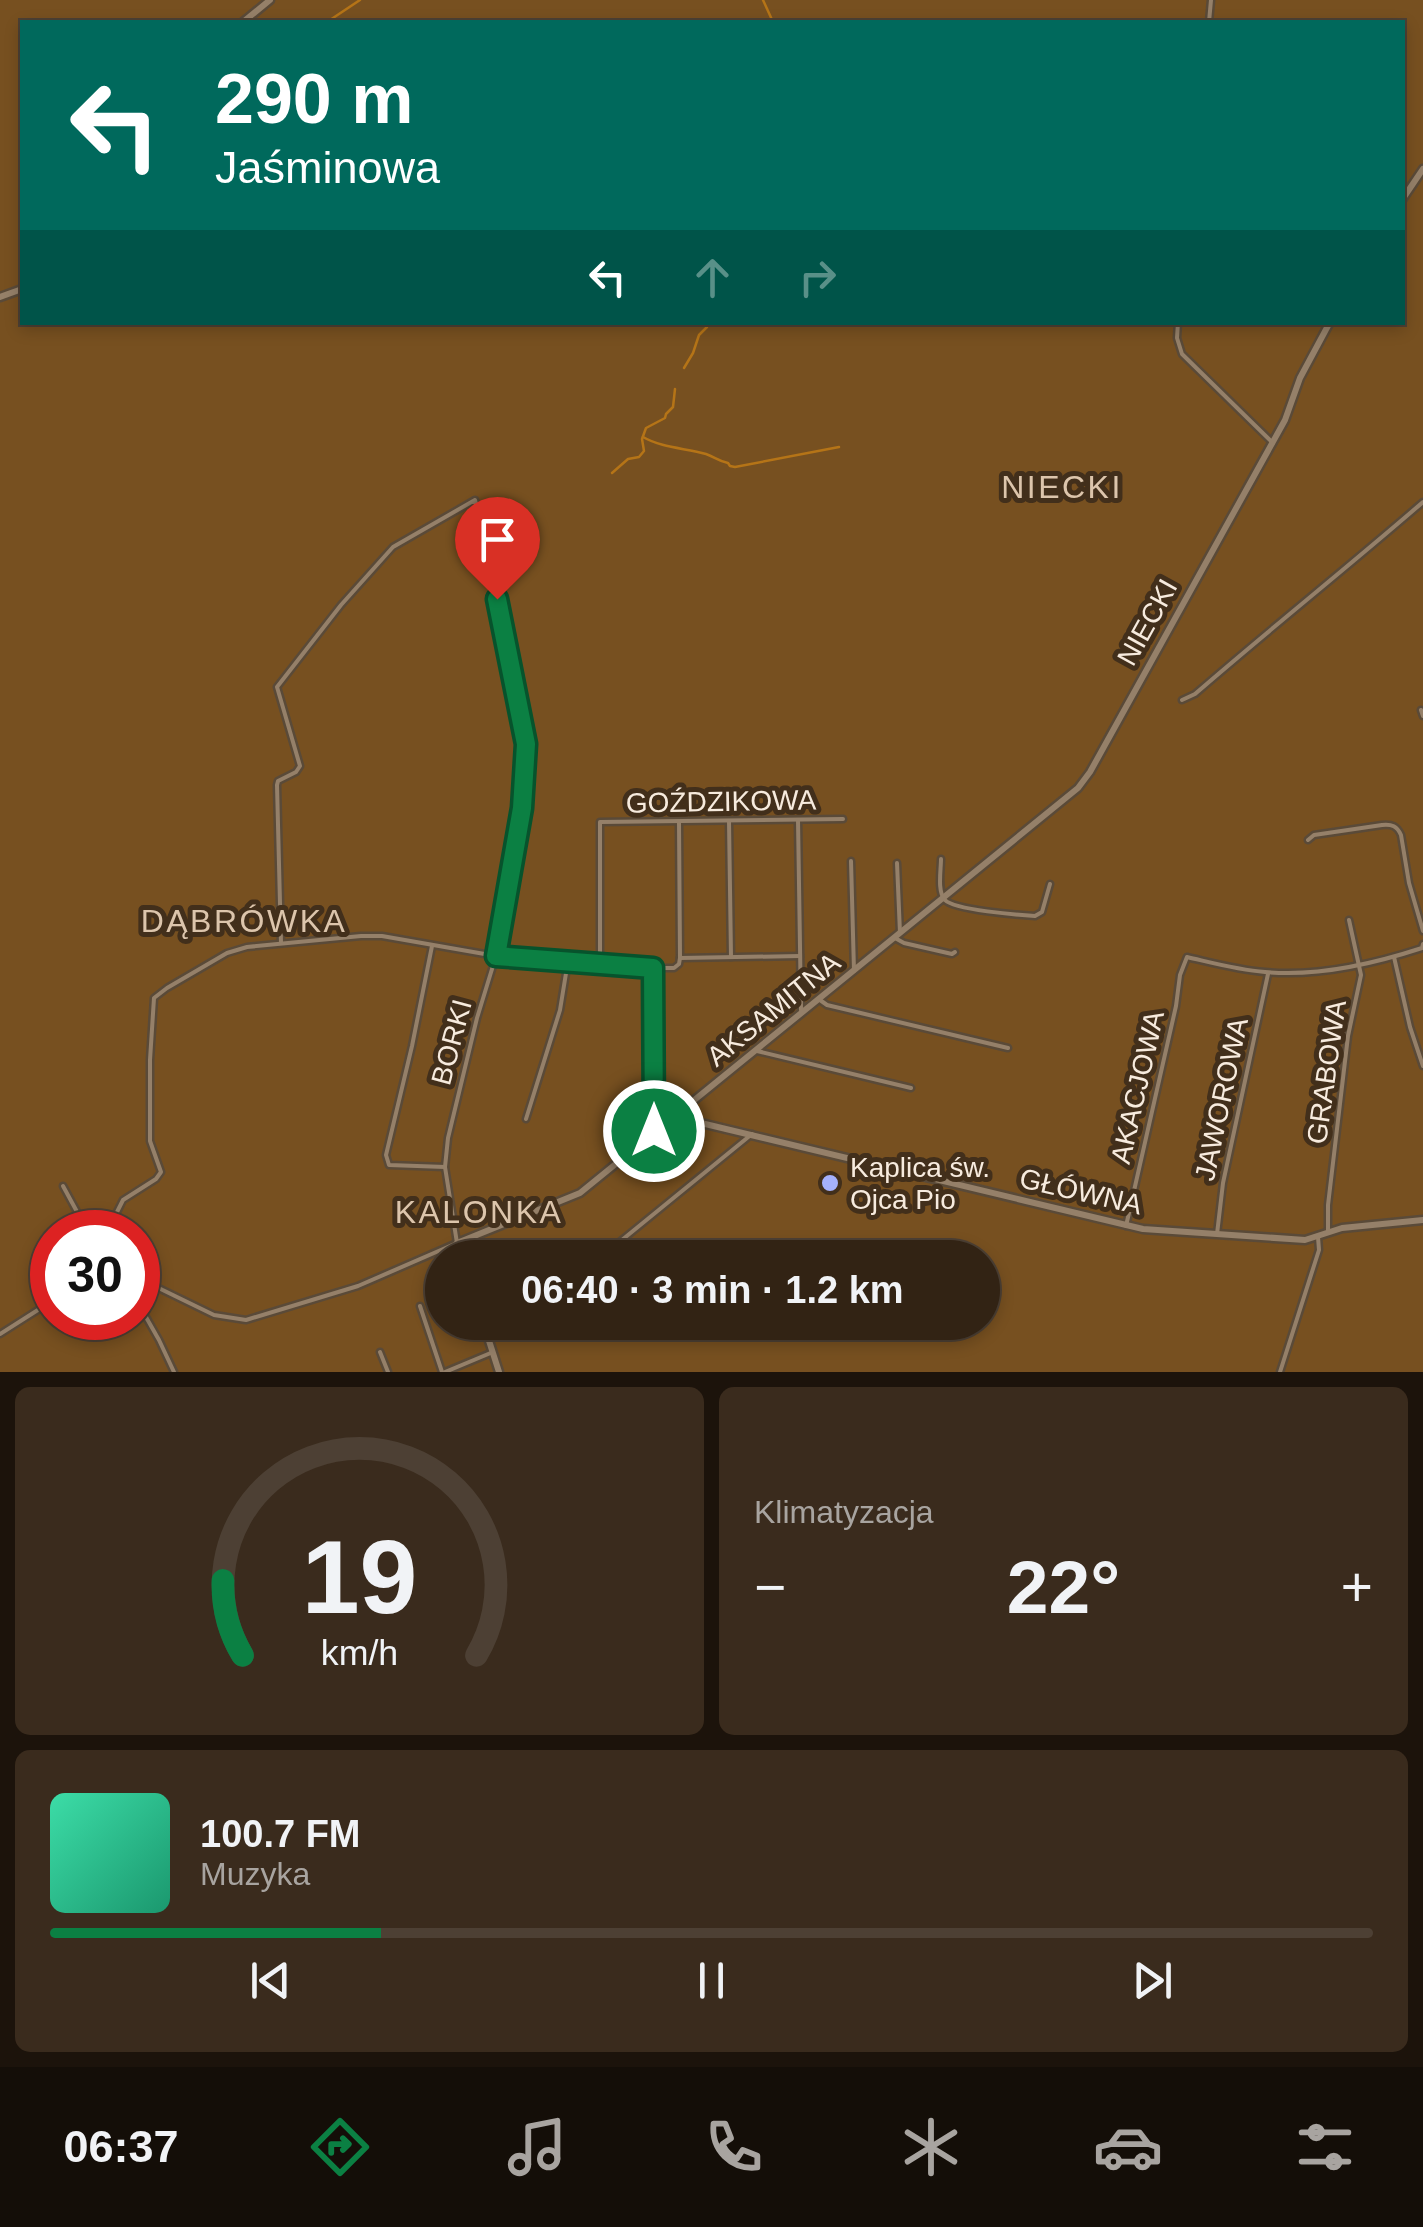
<!DOCTYPE html>
<html lang="pl">
<meta charset="utf-8">
<style>
:root{--surface:#322314;--page:#3a2b1d;--text:#f1f3f6;--muted:#a8a4a0;--line:#4d4034;--accent:#0b8043}
body{margin:0;font-family:Arial,sans-serif;background:var(--page);color:var(--text);height:100vh;display:flex;flex-direction:column;font-size:38px;white-space:nowrap}
*{box-sizing:border-box;margin:0}
p{font-size:32px;color:var(--muted)}
.icon{flex:none;width:55px;height:55px;fill:none;stroke:currentColor;stroke-width:2;stroke-linecap:round;stroke-linejoin:round}
.map{position:relative;height:1372px;overflow:hidden}
.drawer{display:flex;flex-direction:column;gap:15px;padding:15px;background:#1c130b;flex:1}
.drawer>*{flex:none}
.banner{position:absolute;left:20px;top:20px;width:1385px;height:305px;border-radius:0px;box-shadow:0 5px 15px #0003,0 0 0 2px var(--line);background:#00695c;color:#fff;overflow:hidden}
.speed{position:absolute;left:30px;top:1210px;display:flex;gap:20px;font-size:50px;font-weight:700;text-align:center}
.speed>*{display:grid;place-content:center;width:130px;height:130px;border-radius:50%;background:var(--surface);box-shadow:0 5px 15px #0003,0 0 0 2px var(--line);line-height:1}
.speed .limit{border:15px solid #d22;background:#fff;color:#111}
.pin{position:absolute;display:grid;place-items:center;width:85px;height:85px;color:#fff;margin:-102px -42px;border-radius:50% 50% 50% 0;rotate:-45deg;box-shadow:0 0 10px #0007}
.pin .icon{rotate:45deg}
.me{position:absolute;width:110px;margin:-55px;rotate:0deg;stroke-linejoin:round;filter:drop-shadow(0 0 8px #0008)}
.turn{display:flex;align-items:center;gap:35px;height:210px;padding:0 30px;font-size:45px}
.turn .icon{width:130px;height:130px;stroke-width:2.5}
.turn b{display:block;font-size:70px;line-height:85px}
.lanes{display:flex;align-items:center;height:95px;padding:0 30px;background:#0003;justify-content:center;gap:50px;direction:ltr}
.lanes .off{opacity:.35}
.big{font-size:75px;font-weight:700;line-height:1.1}
.drawer .widget{flex:1;display:flex;flex-direction:column;justify-content:center;gap:15px;min-width:0;padding:0 35px;border-radius:15px;background:var(--page)}
.drawer .dial{align-items:center;gap:0}
.dial svg{height:260px;overflow:visible;fill:none;stroke:var(--line);stroke-width:7;stroke-linecap:round;text-anchor:middle}
.dial text{fill:var(--text);stroke:none}
.song{display:flex;align-items:center;gap:30px}
.cover{width:120px;height:120px;border-radius:15px;background:linear-gradient(135deg,hsl(160 70% 55%),hsl(160 70% 35%))}
.played{height:10px;border-radius:5px;background:linear-gradient(90deg,var(--accent) 25%,var(--line) 25%)}
.keys{display:flex;justify-content:space-around;direction:ltr}
.heat{display:flex;justify-content:space-between;align-items:center;font-size:55px;direction:ltr}
.drawer .tiles{flex:1;display:grid;gap:15px;grid-template-columns:1fr 1fr}
.widget:last-child{grid-column:span 2}
.trip{position:absolute;left:425px;top:1240px;width:575px;height:100px;border-radius:50px;background:var(--surface);box-shadow:0 5px 15px #0003,0 0 0 2px var(--line);font-weight:700;line-height:100px;text-align:center}
.tab-bar{display:flex;height:160px;justify-content:space-around;align-items:center;background:#140e08;color:var(--muted)}
.tab-bar .icon{width:70px;height:70px}
.tab-bar .selected{color:var(--accent)}
.tab-bar b{font-size:45px;color:var(--text)}
.map>svg:first-child{display:block}
</style>
<div class="map">
<svg width="1423" height="1372" viewBox="0 0 1423 1372">
<rect width="100%" height="100%" fill="#422f1b"/>
<path fill="#775020" fill-rule="evenodd" d="M0,0H1423V1372H0ZM22,22H1402V322H22ZM52,1232H138V1318H52ZM442,1258H982V1322H442Z"/>
<g fill="none" stroke-linecap="round" stroke-linejoin="round">
<g stroke="#b57417" stroke-width="2.5">
<polyline points="763,0 773,22"/>
<polyline points="327,22 360,0"/>
<polyline points="684,368 693,353 699,335 707,327 708,322"/>
<path d="M643,437C662,448 685,448 706,454C715,457 718,461 728,463L730,466L735,467L839,447"/>
<polyline points="612,473 628,459 639,457 644,451 642,439 646,428 665,418 666,414 673,407 675,389"/>
</g>
<g stroke="#5a4a38" stroke-width="9">
<g id="minor">
<polyline points="1209,22 1211,0"/>
<polyline points="1178,322 1177,338 1182,354 1273,443"/>
<path d="M1182,700L1195,694C1270,629 1348,567 1423,502"/>
<polyline points="1421,710 1423,716"/>
<polyline points="798,820 801,1010"/>
<polyline points="729,821 731,957"/>
<polyline points="679,822 680,958"/>
<path d="M1308,840L1314,835L1382,825C1392,824 1397,826 1401,835L1409,883L1423,931"/>
<path d="M941,859C941,870 937,892 945,900C954,910 1019,915 1035,916L1042,912L1050,884"/>
<polyline points="851,861 854,971"/>
<polyline points="897,863 900,933"/>
<polyline points="895,938 904,943 952,954 955,952"/>
<polyline points="432,946 412,1046 386,1155 389,1165 445,1167"/>
<polyline points="1394,957 1410,1027 1423,1066"/>
<polyline points="680,958 800,956"/>
<polyline points="600,964 600,822 843,819"/>
<polyline points="653,969 654,1129"/>
<polyline points="820,1000 827,1005 1008,1048"/>
<polyline points="757,1051 911,1088"/>
<polyline points="526,1119 560,1010 568,961"/>
<polyline points="63,1186 88,1232"/>
<path d="M1126,1226L1176,1006L1180,975L1187,957C1213,963 1238,970 1265,972C1316,977 1373,964 1422,948L1423,944"/>
<polyline points="1328,1231 1328,1205 1348,1036 1361,975 1349,920"/>
<polyline points="107,1232 123,1200 156,1179 161,1172 150,1141 150,1060 154,998 167,988 227,953 247,947 361,936 382,936 496,956 639,968 674,968 679,964 680,958"/>
<polyline points="1217,1234 1223,1183 1268,974"/>
<polyline points="617,1244 752,1134"/>
<polyline points="138,1278 214,1315 246,1320 358,1286 457,1243 445,1167 448,1138 477,1018 496,956 522,808 525,773 526,744 484,533 475,500 393,547 341,605 277,687 300,766 296,772 278,781 277,785 281,943"/>
<polyline points="138,1303 159,1340 174,1372"/>
<polyline points="420,1306 442,1372"/>
<polyline points="0,1334 52,1301"/>
<polyline points="380,1352 388,1372"/>
<polyline points="445,1372 493,1352"/>
<polyline points="1280,1372 1319,1250 1318,1237"/>
</g>
</g>
<g stroke="#5a4a38" stroke-width="11">
<g id="tertiary">
<polyline points="243,22 270,0"/>
<polyline points="1402,200 1423,169"/>
<polyline points="0,297 22,289"/>
<polyline points="676,1117 1143,1229 1305,1240 1342,1228 1423,1220"/>
<polyline points="461,1258 457,1243 580,1193 1078,788 1090,772 1285,420 1300,378 1330,322"/>
<polyline points="483,1322 499,1372"/>
</g>
</g>
<use href="#minor" stroke="#958069" stroke-width="4"/>
<use href="#tertiary" stroke="#958069" stroke-width="6"/>
</g>
<g fill="none" stroke-linecap="round" stroke-linejoin="round">
<g stroke="#07532c" stroke-width="25">
<polyline id="route" points="497,599 526,744 522,808 496,956 653,968 654,1131"/>
</g>
<use href="#route" stroke="#0b8043" stroke-width="18"/>
</g>
<circle fill="#a5b1fc" stroke="#422f1b" stroke-width="4" cx="830" cy="1183" r="10"/>
<g text-anchor="middle" stroke-width="10" stroke-linejoin="round" paint-order="stroke">
<g font-size="28" fill="#f7ebde" stroke="#422f1b">
<text transform="translate(1147 622) rotate(-61)" y="10">NIECKI</text>
<text transform="translate(721 801) rotate(-1)" y="10">GOŹDZIKOWA</text>
<text transform="translate(773 1009) rotate(-39)" y="10">AKSAMITNA</text>
<text transform="translate(451 1042) rotate(-75)" y="10">BORKI</text>
<text transform="translate(1326 1072) rotate(-82)" y="10">GRABOWA</text>
<text transform="translate(1137 1087) rotate(-77)" y="10">AKACJOWA</text>
<text transform="translate(1221 1099) rotate(-78)" y="10">JAWOROWA</text>
<text transform="translate(1081 1191) rotate(13)" y="10">GŁÓWNA</text>
</g>
<g font-size="28" fill="#f7ebde" stroke="#422f1b" text-anchor="start">
<text x="850" y="1177">Kaplica św.<tspan x="850" dy="32">Ojca Pio</tspan></text>
</g>
<g font-size="32" letter-spacing="2.5" fill="#dcc5ac" stroke="#422f1b">
<text x="1062" y="498">NIECKI</text>
<text x="244" y="932">DĄBRÓWKA</text>
<text x="479" y="1223">KALONKA</text>
</g>
</g>
</svg>
<div class="speed"><div class="limit">30</div></div>
<div class="pin" style="left:497px;top:599px;background:#d93025"><svg class="icon" aria-label="arrive" viewBox="0 0 24 24"><path d="M6 21V4h12l-3 4 3 4H6"/></svg></div>
<svg class="me" style="left:654px;top:1131px" viewBox="-20 -20 40 40"><circle r="17" fill="#0b8043" stroke="#fff" stroke-width="3"/><path d="M0-11L8 9 0 5-8 9z" fill="#fff"/></svg>
<div class="trip">06:40 · 3 min · 1.2 km</div>
<div class="banner">
<div class="turn"><svg class="icon" aria-label="left" viewBox="0 0 24 24"><path d="M17 20v-9H6M10 6l-5 5 5 5"/></svg><div><b>290 m</b>Jaśminowa</div></div>
<div class="lanes"><svg class="icon" aria-label="left" viewBox="0 0 24 24"><path d="M17 20v-9H6M10 6l-5 5 5 5"/></svg><svg class="icon off" aria-label="ahead" viewBox="0 0 24 24"><path d="M12 20V5M6 11l6-6 6 6"/></svg><svg class="icon off" aria-label="right" viewBox="0 0 24 24"><path d="M7 20v-9h11M14 6l5 5-5 5"/></svg></div>
</div>
</div>
<section class="drawer">
<div class="tiles">
<div class="widget dial"><svg viewBox="0 0 100 80">
<path d="M14 69A42 42 0 1 1 86 69"/>
<path d="M14 69A42 42 0 0 1 8 46" stroke="#0b8043"/>
<text x="50" y="56" font-size="32" font-weight="700">19</text>
<text x="50" y="72" font-size="11">km/h</text>
</svg></div>
<div class="widget"><p>Klimatyzacja</p>
<div class="heat"><a>−</a><b class="big">22°</b><a>+</a></div>
</div>
<div class="widget">
<div class="song"><i class="cover"></i><div><b>100.7 FM</b><p>Muzyka</p></div></div>
<div class="played"></div>
<div class="keys"><svg class="icon" aria-label="previous" viewBox="0 0 24 24"><path d="M18 5L8 12l10 7zM5 5v14"/></svg><svg class="icon" aria-label="pause" viewBox="0 0 24 24"><path d="M8 5v14M16 5v14"/></svg><svg class="icon" aria-label="next" viewBox="0 0 24 24"><path d="M6 5l10 7-10 7zM19 5v14"/></svg></div>
</div>
</div>
</section>
<nav class="tab-bar">
<b>06:37</b>
<svg class="icon selected" aria-label="directions" viewBox="0 0 24 24"><path d="M12 3l9 9-9 9-9-9zM9 14v-3h6M13 9l2 2-2 2"/></svg>
<svg class="icon" aria-label="music" viewBox="0 0 24 24"><path d="M9 18V5l10-2v13"/><circle cx="6" cy="18" r="3"/><circle cx="16" cy="16" r="3"/></svg>
<svg class="icon" aria-label="phone" viewBox="0 0 24 24"><path d="M5 4h4l2 5-3 2q2 4 5 5l2-3 5 2v4C11 20 4 13 5 4z"/></svg>
<svg class="icon" aria-label="climate" viewBox="0 0 24 24"><path d="M12 3v18M4 7l16 10M4 17L20 7"/></svg>
<svg class="icon" aria-label="car" viewBox="0 0 24 24"><path d="M5 17H2v-5l4-1 3-4h7l3 4 3 1v5h-3M9 17h6M6 11h13"/><circle cx="7" cy="17" r="2"/><circle cx="17" cy="17" r="2"/></svg>
<svg class="icon" aria-label="filters" viewBox="0 0 24 24"><path d="M4 7h16M4 17h16"/><circle cx="9" cy="7" r="2"/><circle cx="15" cy="17" r="2"/></svg>
</nav>
